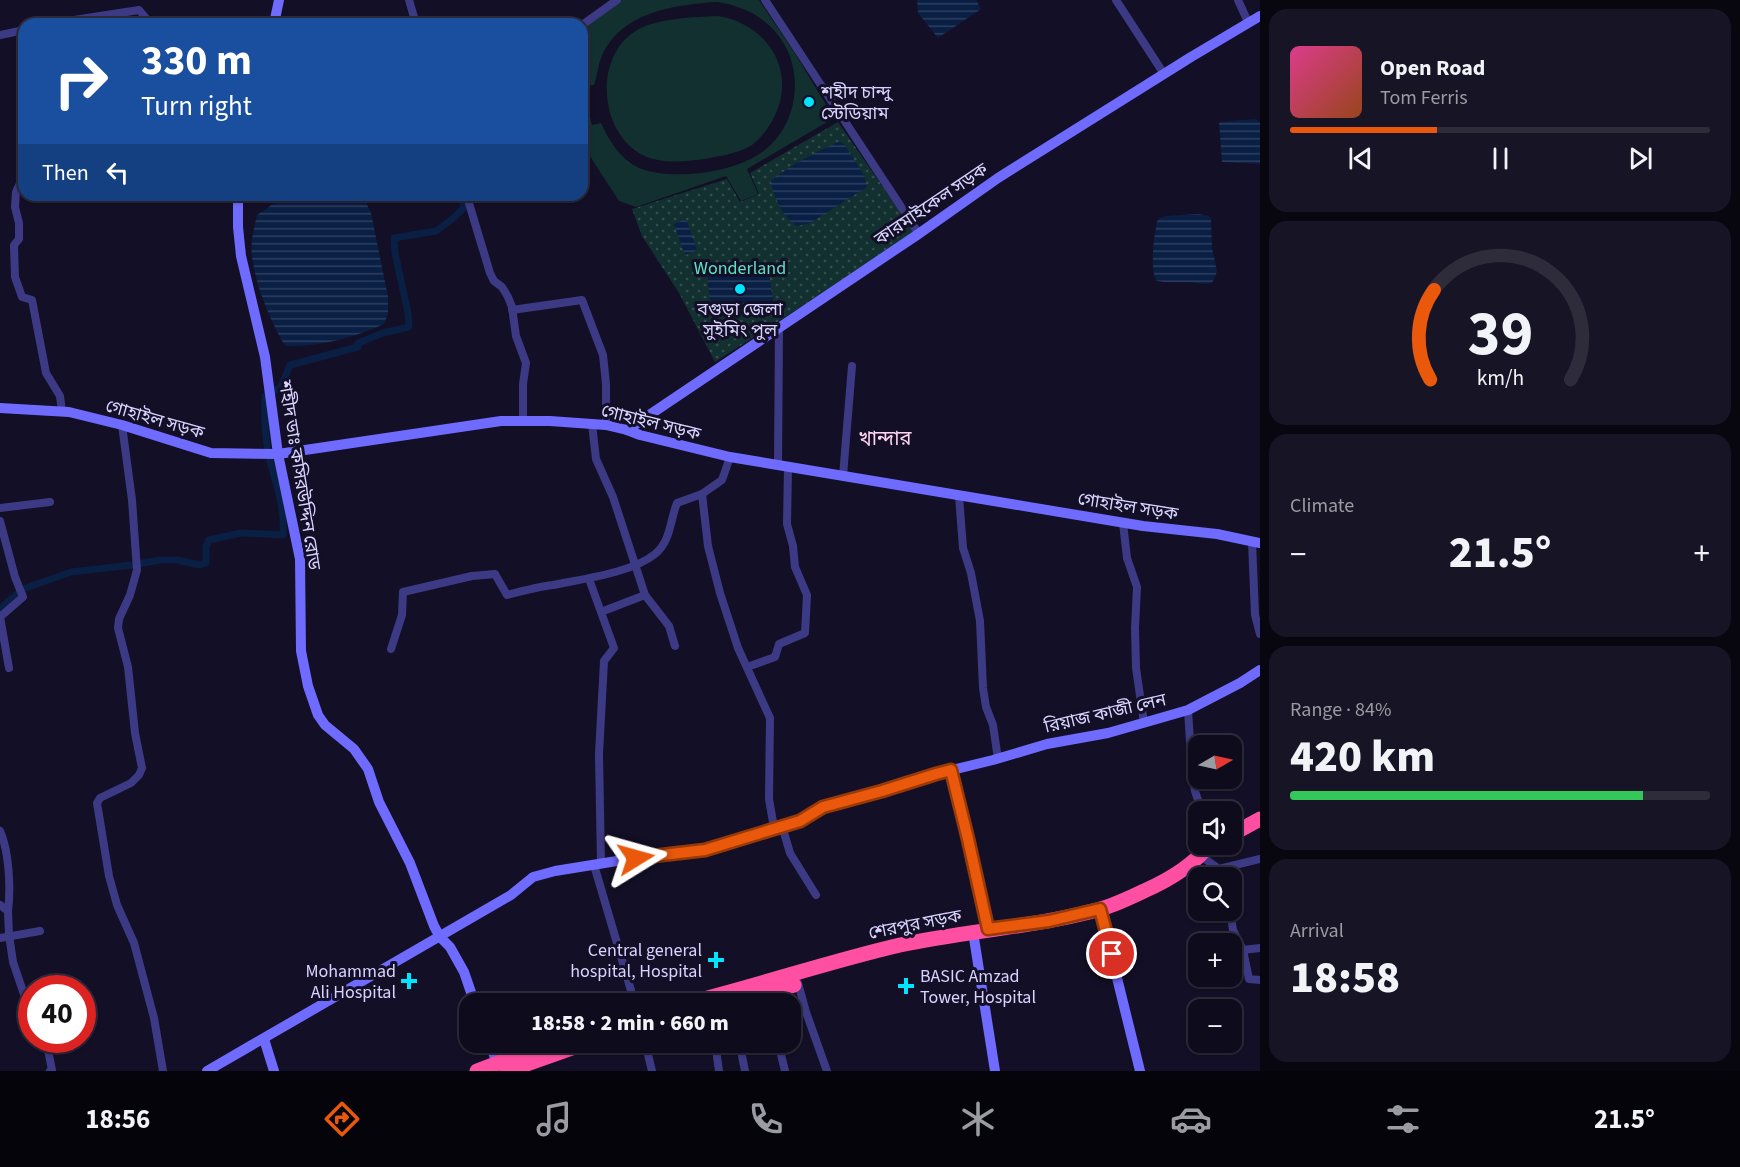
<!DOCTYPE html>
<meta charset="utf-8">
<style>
:root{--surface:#0e0b1c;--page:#171425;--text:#f1f3f6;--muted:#9b9ba3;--line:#2e2b3b;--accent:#ea580c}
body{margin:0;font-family:"Source Sans 3","Noto Sans Bengali",sans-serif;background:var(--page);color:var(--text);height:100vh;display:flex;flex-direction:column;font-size:22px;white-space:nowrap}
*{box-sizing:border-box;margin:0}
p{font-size:20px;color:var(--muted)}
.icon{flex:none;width:33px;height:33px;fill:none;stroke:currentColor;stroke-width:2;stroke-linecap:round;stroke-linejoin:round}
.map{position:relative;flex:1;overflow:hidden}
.panel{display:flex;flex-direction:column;gap:9px;padding:9px;background:#08060f;width:480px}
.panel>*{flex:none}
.top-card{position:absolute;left:18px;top:18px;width:570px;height:183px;border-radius:18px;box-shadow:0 2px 4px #0004,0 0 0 2px var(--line);background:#1a4fa0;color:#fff;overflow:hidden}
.needle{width:39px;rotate:81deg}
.buttons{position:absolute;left:1188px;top:735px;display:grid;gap:12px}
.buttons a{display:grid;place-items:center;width:54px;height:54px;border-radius:12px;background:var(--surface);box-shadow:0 2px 4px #0004,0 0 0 2px var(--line);font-size:30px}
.speed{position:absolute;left:18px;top:975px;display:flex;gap:12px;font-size:30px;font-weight:700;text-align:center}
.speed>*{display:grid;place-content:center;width:78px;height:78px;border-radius:50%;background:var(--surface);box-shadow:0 2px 4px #0004,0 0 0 2px var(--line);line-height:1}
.speed .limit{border:9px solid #d22;background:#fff;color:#111}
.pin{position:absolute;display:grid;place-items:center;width:51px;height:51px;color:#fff;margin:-26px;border:3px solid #fff;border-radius:50%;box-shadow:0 2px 6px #0007}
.me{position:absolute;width:66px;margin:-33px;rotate:82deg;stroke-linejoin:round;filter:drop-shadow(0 0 4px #0008)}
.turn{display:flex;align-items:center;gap:21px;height:126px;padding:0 24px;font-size:27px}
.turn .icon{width:78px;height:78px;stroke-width:2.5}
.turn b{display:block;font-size:42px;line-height:51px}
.then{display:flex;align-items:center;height:57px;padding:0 24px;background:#0003;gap:12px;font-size:22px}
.big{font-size:45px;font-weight:800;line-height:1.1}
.panel .tile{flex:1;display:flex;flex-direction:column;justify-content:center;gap:9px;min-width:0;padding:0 21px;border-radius:18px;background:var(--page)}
.panel .dial{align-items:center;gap:0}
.dial svg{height:156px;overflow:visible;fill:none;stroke:var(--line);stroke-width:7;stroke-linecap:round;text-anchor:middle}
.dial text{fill:var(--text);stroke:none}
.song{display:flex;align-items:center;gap:18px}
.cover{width:72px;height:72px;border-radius:9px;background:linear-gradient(135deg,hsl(330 70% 55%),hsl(20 70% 35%))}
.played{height:6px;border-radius:3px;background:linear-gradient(90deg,var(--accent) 35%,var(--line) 35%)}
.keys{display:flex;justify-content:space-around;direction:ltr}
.heat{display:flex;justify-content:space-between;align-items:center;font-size:33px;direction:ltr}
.charge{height:9px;border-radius:4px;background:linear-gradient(90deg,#34c759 84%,var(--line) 0)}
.trip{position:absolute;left:459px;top:993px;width:342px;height:60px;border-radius:18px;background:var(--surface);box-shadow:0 2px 4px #0004,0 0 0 2px var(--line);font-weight:800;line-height:60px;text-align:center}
.tabs{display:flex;height:96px;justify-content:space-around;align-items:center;background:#06040b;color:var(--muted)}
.tabs .icon{width:42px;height:42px}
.tabs .current{color:var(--accent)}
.tabs b{font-size:27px;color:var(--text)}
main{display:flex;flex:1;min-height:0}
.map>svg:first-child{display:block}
</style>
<main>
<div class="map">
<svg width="1260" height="1071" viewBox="0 0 1260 1071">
<defs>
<pattern id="park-dots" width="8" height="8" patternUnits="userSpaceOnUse" patternTransform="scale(1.5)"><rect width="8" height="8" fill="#12302f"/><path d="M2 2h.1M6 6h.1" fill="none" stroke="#344d4e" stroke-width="1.8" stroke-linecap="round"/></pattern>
<pattern id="water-rules" width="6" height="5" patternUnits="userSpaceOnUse" patternTransform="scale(1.5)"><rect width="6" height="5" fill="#0a1f44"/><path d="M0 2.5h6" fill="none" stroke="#2d3f60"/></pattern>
</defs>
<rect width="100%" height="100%" fill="#130f26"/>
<g fill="#12302f" fill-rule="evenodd">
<path d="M622,0H759L794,52L834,118L747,169L758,194L741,201L726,176L636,207L619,201L582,144V29ZM717,2C745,6 769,19 784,44C805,79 795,132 759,154C731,173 671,181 639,168C620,159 610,142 601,123L592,125L585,98V86L594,85C597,76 598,66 601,58C620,12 673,5 717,2Z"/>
<path d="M718,16C769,24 799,74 772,121C767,130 760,139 752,145C738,154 719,156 704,159C688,161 673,163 658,160C601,150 588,59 637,30C658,18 694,17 718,16Z"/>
</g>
<polygon fill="url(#park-dots)" points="838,122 914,232 810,301 715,362 679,293 642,236 632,209 727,179 740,202 759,194 750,173"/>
<g fill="url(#water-rules)">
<polygon points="917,0 976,0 981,9 938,38 918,13"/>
<polygon points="1255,119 1260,122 1260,164 1222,162 1219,122"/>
<path d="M839,142L844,144L864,175L867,187L810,223L797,226C783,218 773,197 771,181C787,167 819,150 839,142Z"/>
<path d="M350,195L364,198L371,213L388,297V314L384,324C354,338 319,347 285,346C270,320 256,287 252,257C250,243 254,228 257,215L273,204L294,199Z"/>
<path d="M1199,214L1209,216L1211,220L1212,248L1217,271L1215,277L1212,283C1203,285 1195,282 1187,282C1176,282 1167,283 1157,281C1149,271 1154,232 1158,219L1166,216Z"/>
<polygon points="686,219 697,250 686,255 683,250 674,224"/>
<polygon points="767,263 774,305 712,319 707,274"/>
</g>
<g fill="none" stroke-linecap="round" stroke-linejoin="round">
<path stroke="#0a1f44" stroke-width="7" d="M0,609L23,589L71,572L132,565L160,560H177L200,565L206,563V547L209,540L241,533L283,535C285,509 277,486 270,461C265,440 264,418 265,396L281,387L290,365L358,347V343L383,333L409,327L408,313L395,253L394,238L436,231L451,220L463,209L464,195"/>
<g stroke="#3d3a85" stroke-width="8">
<polyline points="409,0 416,24"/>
<polyline points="765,0 919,234"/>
<polyline points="1116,0 1164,74"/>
<polyline points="1238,0 1248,22"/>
<polyline points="48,24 139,10 151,24"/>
<polyline points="582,25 617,0"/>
<polyline points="0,35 24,30"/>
<polyline points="24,175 16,192 15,207 19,223 19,239 14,245 15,277 22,297 32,300 46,373 60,396 62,411"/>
<polyline points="468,195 468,200 490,273 494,281 502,287 508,297 512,307 516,336 526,363 523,384 523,421"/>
<polyline points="512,310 582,300 603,355 606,384 606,425"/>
<polyline points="592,424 596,459 613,497 645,595 669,626 675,646"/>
<polyline points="122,425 132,500 137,570 130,595 119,619 118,628 128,667 135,733 142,768 139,775 131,783 100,798 97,803 109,876 117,905 134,943 154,1018 163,1071"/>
<polyline points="730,457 722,480 702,494 708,546 720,593 738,648 770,718 769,799 774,828"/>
<polyline points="778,465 779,327"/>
<polyline points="843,476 852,366"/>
<polyline points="959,496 963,548 971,573 980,621 983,688 986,707 993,725 998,759"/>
<polyline points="0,508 50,502"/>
<polyline points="0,521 15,577 23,597 0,617 9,668"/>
<polyline points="1123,523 1127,558 1137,587 1135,628 1136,668 1144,723"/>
<polyline points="1252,542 1255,615 1260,634"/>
<polyline points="589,579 614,648 604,661 599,754 601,863"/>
<polyline points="606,610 645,595"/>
<path d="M391,649L402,615L403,592L472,576L495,574L507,595C522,591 537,587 553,585C582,579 632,573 655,554C671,541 670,520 677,503L702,494"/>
<polyline points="747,667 775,657 779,644 805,633 807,595 795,567 793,546 787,524 788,467"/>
<polyline points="1188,710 1192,772 1195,791 1202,812"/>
<polyline points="951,770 968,839 988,929"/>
<polyline points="782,826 790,853 816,895"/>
<path d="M0,831C9,851 11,888 8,911"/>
<polyline points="1201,856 1219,869 1224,878"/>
<polyline points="594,865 635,1004"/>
<polyline points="1219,869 1260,859"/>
<polyline points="0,905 8,911 9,935 13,962 32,1018"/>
<polyline points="1230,910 1233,930 1243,950 1249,979 1260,980"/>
<polyline points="0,938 40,931"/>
<polyline points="1243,950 1260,948"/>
<polyline points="798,983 806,1012 827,1071"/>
<polyline points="46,1040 52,1070 50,1071"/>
<polyline points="645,1042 652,1071"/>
<polyline points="715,1042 719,1071"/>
<polyline points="778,1042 785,1071"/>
<polyline points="742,1056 745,1071"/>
</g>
<g stroke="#6f6bff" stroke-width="10">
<polyline points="274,24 279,0"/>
<polyline points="238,195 238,227 241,256 265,357 278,454 300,559 301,651 308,686 318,715 325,725 354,749 368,769 379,802 410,863 434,926 440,937 450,947 464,972 475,1004"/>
<polyline points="0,408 69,412 122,425 211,453 278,454 501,421 550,421 606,425 627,430 640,435 730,457 1143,526 1217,534 1260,543"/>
<polyline points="627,430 917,235 998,178 1191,57 1260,16"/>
<polyline points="1100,909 1140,1071"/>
<polyline points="973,932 995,1071"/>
<polyline points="264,1039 274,1071"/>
<polyline points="489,1042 497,1063"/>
<polyline points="207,1071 511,895 533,877 555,871 654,855 705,850 800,821 823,807 882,791 936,774 993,760 1047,744 1108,733 1157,719 1188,710 1240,683 1260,670"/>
</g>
<g stroke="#ff4fa3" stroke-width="15">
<polyline points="1232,836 1240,830 1260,819"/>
<polyline points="748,998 794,985"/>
<path d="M684,1004C757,986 827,962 900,945C965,931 1034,927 1097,910C1113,906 1129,898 1144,891C1169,880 1193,866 1210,844"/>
<polyline points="477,1071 554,1042"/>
<polyline points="507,1071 589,1042"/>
</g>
</g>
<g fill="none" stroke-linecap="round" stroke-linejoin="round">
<g stroke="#983908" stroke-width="15">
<polyline id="route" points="636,858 705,850 800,821 823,807 882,791 936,774 951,770 968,839 988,929 1049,921 1100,909 1112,954"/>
</g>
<use href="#route" stroke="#ea580c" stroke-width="10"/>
</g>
<g fill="#00e5ff" stroke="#130f26" stroke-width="2">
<circle cx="809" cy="102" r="6"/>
<circle cx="740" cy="289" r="6"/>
<path d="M713 951h6v6h6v6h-6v6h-6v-6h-6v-6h6z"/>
<path d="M406 972h6v6h6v6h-6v6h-6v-6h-6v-6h6z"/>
<path d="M903 977h6v6h6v6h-6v6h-6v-6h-6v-6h6z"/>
</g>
<g text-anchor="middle" stroke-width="6" stroke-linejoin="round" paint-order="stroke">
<g font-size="18" fill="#d9d4ff" stroke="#130f26" text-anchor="start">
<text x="821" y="98">শহীদ চান্দু<tspan x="821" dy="21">স্টেডিয়াম</tspan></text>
<text x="740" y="315" text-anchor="middle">বগুড়া জেলা<tspan x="740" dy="21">সুইমিং পুল</tspan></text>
<text x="702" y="956" text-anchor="end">Central general<tspan x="702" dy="21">hospital, Hospital</tspan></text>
<text x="396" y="977" text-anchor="end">Mohammad<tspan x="396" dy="21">Ali Hospital</tspan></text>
<text x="920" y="982">BASIC Amzad<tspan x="920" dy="21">Tower, Hospital</tspan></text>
</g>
<g font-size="18" fill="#d9d4ff" stroke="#130f26">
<text transform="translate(931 204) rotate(-34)" y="6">কারমাইকেল সড়ক</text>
<text transform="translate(155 419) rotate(16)" y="6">গোহাইল সড়ক</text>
<text transform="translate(651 422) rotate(14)" y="6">গোহাইল সড়ক</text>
<text transform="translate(300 475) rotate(81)" y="6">শহীদ ডাঃ কসিরউদ্দিন রোড</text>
<text transform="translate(1128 506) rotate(9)" y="6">গোহাইল সড়ক</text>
<text transform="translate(1105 713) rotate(-13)" y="6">রিয়াজ কাজী লেন</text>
<text transform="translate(915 924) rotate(-11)" y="6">শেরপুর সড়ক</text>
</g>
<g font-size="18" fill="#5fe0c0" stroke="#130f26">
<text x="740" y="274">Wonderland</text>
</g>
<g font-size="20" fill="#ffd6f0" stroke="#130f26">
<text x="885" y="445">খান্দার</text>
</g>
</g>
</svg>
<div class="buttons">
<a><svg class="needle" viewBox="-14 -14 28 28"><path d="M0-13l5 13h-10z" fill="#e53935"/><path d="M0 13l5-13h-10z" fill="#9b9ba3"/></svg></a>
<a><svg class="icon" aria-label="sound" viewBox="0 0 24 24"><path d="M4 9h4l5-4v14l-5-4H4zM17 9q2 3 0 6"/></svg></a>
<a><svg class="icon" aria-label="search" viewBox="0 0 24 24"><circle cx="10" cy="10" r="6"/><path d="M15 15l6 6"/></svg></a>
<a>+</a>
<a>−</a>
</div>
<div class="speed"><div class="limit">40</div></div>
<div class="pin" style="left:1112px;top:954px;background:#d93025"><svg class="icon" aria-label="arrive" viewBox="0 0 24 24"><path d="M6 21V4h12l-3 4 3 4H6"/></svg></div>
<svg class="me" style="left:636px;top:858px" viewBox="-20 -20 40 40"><path d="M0-17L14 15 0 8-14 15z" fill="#ea580c" stroke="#fff" stroke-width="4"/></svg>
<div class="trip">18:58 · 2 min · 660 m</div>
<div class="top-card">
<div class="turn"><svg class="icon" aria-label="right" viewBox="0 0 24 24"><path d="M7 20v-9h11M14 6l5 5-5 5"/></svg><div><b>330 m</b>Turn right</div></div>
<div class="then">Then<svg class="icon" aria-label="left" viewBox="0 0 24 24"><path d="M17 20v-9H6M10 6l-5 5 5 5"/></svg></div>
</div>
</div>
<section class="panel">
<div class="tile">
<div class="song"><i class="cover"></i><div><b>Open Road</b><p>Tom Ferris</p></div></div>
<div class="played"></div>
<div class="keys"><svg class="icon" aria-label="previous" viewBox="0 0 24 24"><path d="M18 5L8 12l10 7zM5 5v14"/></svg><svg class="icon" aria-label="pause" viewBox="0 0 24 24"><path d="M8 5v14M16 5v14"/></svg><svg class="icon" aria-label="next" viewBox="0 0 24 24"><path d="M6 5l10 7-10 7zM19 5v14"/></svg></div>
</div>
<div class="tile dial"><svg viewBox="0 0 100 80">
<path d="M14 69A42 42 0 1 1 86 69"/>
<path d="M14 69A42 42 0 0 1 16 23" stroke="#ea580c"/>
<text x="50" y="56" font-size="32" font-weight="700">39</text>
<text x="50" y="72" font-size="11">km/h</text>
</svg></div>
<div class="tile"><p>Climate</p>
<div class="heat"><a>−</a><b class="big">21.5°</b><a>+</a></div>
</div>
<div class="tile"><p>Range · 84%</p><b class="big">420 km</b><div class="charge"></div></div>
<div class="tile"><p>Arrival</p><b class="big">18:58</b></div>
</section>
</main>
<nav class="tabs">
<b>18:56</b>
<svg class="icon current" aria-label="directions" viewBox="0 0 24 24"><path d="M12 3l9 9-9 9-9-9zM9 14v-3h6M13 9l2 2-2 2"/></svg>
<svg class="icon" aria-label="music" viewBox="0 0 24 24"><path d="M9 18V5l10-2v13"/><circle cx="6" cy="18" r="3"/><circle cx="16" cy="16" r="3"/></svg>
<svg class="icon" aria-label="phone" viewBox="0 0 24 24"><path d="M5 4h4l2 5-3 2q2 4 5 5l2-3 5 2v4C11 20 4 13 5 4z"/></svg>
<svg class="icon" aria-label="climate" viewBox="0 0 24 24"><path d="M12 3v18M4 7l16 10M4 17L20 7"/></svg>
<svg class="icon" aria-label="car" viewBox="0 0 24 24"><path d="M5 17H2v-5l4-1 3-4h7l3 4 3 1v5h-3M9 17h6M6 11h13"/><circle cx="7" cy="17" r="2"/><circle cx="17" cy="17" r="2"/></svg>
<svg class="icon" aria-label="filters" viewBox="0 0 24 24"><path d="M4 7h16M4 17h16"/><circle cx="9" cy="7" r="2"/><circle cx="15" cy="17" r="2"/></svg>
<b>21.5°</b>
</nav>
